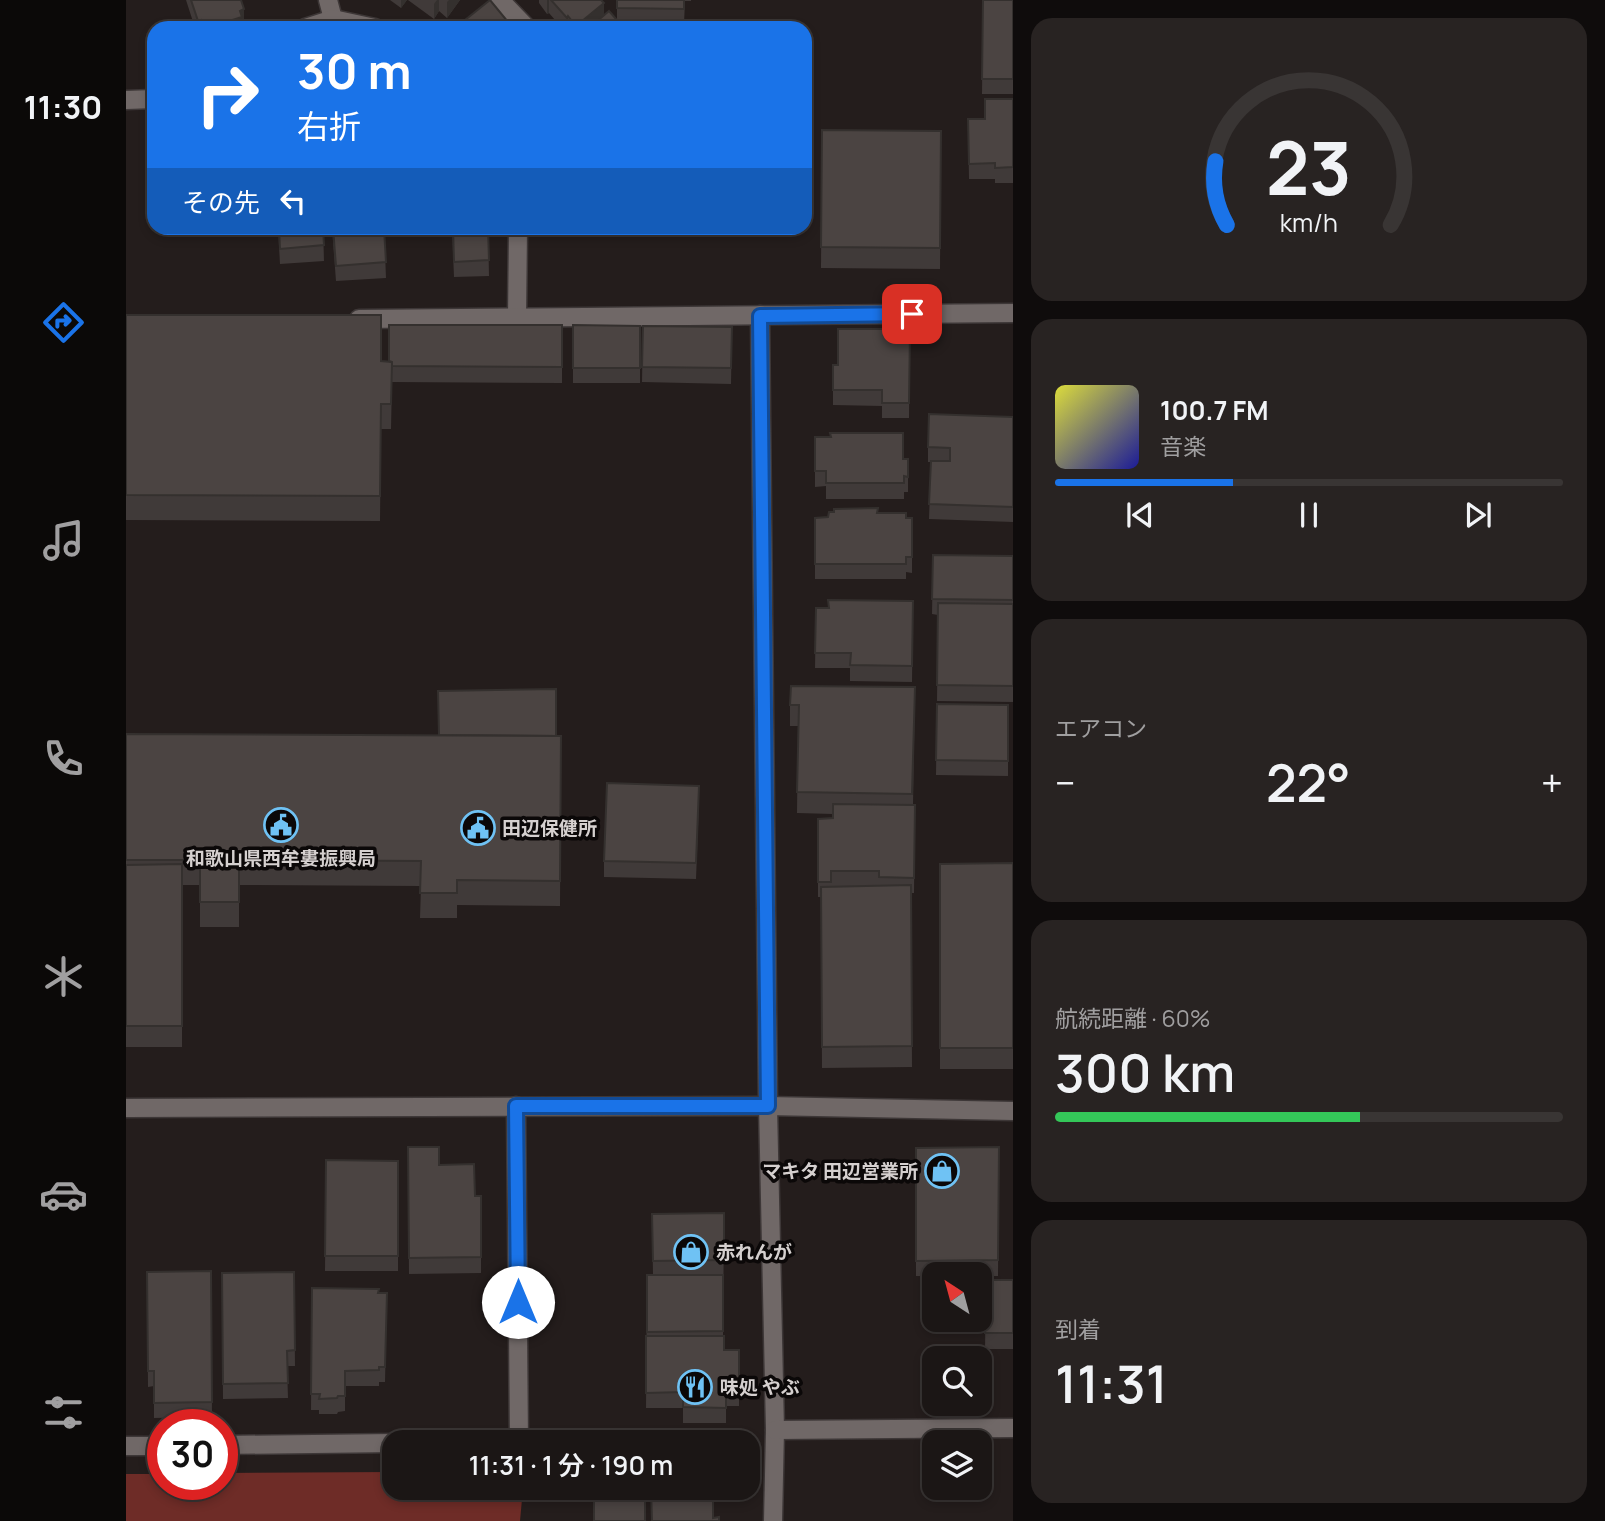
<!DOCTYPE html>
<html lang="ja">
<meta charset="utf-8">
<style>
:root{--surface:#1b1615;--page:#282322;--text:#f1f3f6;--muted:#a09fa0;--line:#393534;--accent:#1a73e8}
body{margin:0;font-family:Manrope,"Noto Sans JP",sans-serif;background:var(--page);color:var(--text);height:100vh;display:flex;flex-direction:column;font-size:26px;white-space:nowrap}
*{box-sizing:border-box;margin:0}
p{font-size:23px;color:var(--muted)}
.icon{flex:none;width:38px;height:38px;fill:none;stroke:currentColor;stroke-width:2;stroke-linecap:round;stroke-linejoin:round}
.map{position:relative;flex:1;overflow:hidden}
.sheet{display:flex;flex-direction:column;gap:18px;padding:18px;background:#0f0c0c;width:592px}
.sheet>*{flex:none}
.hud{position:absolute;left:21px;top:21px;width:665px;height:214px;border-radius:21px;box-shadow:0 4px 10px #0003,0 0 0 2px var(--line);background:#1a73e8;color:#fff;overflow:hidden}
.needle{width:46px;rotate:324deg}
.controls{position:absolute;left:796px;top:1262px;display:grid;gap:14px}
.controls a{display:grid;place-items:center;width:70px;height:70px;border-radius:14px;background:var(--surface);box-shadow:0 4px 10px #0003,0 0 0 2px var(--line);font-size:35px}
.speed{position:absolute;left:21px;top:1409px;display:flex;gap:14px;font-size:35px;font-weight:700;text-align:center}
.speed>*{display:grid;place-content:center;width:91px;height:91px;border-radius:50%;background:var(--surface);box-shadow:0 4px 10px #0003,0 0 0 2px var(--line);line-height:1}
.speed .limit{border:10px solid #d22;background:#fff;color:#111}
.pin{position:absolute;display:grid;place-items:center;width:60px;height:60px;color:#fff;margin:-30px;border-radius:14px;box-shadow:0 4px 10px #0006}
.me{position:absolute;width:77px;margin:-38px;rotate:0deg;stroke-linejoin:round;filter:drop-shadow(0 0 5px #0008)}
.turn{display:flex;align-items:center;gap:24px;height:147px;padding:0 35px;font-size:32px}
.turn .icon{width:91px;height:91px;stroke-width:2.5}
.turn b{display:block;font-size:49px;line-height:60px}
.then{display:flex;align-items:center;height:66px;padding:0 35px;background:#0003;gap:14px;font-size:26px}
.big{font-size:52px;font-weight:600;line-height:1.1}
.sheet .tile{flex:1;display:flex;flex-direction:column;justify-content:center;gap:10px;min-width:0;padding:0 24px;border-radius:21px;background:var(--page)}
.sheet .dial{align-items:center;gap:0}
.dial svg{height:182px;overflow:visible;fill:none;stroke:var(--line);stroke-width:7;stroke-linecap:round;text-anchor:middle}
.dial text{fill:var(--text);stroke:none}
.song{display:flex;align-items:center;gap:21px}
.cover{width:84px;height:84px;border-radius:10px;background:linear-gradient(135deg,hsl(60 70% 55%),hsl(240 70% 35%))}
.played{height:7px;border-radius:4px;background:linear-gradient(90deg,var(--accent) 35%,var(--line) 35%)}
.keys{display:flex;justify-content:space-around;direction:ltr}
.heat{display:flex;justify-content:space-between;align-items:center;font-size:38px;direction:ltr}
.charge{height:10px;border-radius:5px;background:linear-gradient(90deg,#34c759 60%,var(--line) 0)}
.trip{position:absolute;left:256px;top:1430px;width:378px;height:70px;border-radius:21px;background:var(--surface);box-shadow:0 4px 10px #0003,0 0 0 2px var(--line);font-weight:600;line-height:70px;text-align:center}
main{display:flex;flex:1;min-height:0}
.dock{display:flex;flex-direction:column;width:126px;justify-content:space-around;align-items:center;background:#0b0908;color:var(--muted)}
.dock .icon{width:49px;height:49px}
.dock .current{color:var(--accent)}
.dock b{font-size:32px;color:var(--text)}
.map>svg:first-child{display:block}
</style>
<main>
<nav class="dock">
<b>11:30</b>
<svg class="icon current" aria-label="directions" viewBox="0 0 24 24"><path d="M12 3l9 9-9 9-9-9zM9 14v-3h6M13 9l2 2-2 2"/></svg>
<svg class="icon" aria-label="music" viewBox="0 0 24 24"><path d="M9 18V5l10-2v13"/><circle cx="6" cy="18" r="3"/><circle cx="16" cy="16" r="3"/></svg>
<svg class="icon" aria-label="phone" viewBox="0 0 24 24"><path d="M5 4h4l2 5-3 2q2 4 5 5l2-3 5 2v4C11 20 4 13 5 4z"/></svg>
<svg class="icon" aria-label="climate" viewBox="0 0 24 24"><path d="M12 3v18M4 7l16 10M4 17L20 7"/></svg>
<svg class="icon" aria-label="car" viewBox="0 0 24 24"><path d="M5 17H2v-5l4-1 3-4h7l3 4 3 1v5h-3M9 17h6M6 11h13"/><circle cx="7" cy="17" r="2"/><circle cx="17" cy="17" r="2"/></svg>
<svg class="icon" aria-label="filters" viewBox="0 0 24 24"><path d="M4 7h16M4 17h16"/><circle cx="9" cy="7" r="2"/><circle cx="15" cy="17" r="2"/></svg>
</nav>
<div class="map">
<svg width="888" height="1521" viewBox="0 0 888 1521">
<rect width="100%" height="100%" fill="#241d1c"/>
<polygon fill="#6e2c27" points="268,1472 268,1488 397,1488 394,1521 0,1521 0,1474 37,1474 37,1484 96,1484 96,1473"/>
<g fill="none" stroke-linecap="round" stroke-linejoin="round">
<g stroke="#3d3737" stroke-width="21">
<g id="minor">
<polyline points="202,0 207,19"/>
<polyline points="374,0 401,28"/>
<polyline points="179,28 207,19 249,28"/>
<polyline points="0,100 28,99"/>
<polyline points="634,315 642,1106 649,1430 647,1521"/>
<polyline points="391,318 392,228"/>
<polyline points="233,319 888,313"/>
<polyline points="0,1108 642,1106 888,1111"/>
<polyline points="649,1430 888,1428"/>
<polyline points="384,1442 393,1442 390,1106"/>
<polyline points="96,1445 268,1443"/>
<polyline points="0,1446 37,1446"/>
</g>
</g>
<polyline stroke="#777170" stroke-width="4.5" stroke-dasharray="2 5" stroke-linecap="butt" points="425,1440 616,1431"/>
<use href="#minor" stroke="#706867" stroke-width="18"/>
</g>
<g fill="#403a39">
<polygon points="60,0 115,0 118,25 116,26 116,28 69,28"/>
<polygon points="264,0 281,0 275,8"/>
<polygon points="282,0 334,0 321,18 313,11 308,19"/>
<polygon points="413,0 475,0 478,15 491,20 491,0 565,0 565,1 559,1 558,24 494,23 498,28 436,28 423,13 421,14 413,3"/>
<polygon points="857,0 887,0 887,94 856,94"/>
<polygon points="887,99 887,183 869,183 869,179 843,179 842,119 859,119"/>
<polygon points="696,130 815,131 814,269 695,268"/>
<polygon points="152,228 197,228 198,261 154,264"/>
<polygon points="206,228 258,228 260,278 210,281"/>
<polygon points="326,228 362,228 363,276 328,277"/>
<rect x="463" y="228" width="70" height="5"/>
<polygon points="0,315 255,361 263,361 436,325 436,383 266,382 265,429 255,429 254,521 0,520"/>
<polygon points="447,325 514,326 514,383 447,383"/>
<polygon points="517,326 606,327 605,384 516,382"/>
<polygon points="784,329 783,418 756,418 756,406 707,405 707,365 712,365"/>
<polygon points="887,417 887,522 803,519 805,462 802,462 802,447"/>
<polygon points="689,437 777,459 782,459 782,492 778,492 778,499 700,499 700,486 689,487"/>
<polygon points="752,513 780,518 786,518 786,573 780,572 780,579 689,579 689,518"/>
<polygon points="807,555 887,556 887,702 811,701 812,615 806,614"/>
<polygon points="787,601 786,682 724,681 724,668 689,668 690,608"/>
<polygon points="789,687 787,805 789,805 788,893 785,893 786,1067 696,1068 695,897 692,897 692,819 707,818 707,814 671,813 672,726 664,726 664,705"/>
<polygon points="811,704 882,705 882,776 810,775"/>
<polygon points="0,734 435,736 434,906 331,905 331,918 294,918 295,886 113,885 113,927 74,927 74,885 56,885 56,1047 0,1047"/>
<polygon points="573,802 570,879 478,877 478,861"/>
<polygon points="887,863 887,1069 814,1069 814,864"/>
<polygon points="282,1147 313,1165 349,1196 355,1196 355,1273 283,1274"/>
<polygon points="873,1147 872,1276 854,1276 854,1274 808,1274 808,1276 790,1276 790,1148"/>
<polygon points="200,1160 272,1161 272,1271 199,1271"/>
<polygon points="598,1213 597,1336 598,1350 613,1350 613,1406 600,1406 600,1423 557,1423 557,1408 520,1408 521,1275 527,1275 526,1214"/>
<polygon points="85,1271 86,1417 28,1418 28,1386 22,1387 21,1272"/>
<polygon points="168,1272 169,1366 161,1366 162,1398 97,1399 96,1273"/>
<polygon points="860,1280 887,1280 887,1349 859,1349"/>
<polygon points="186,1288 261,1293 259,1382 253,1382 253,1386 219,1386 219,1411 212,1412 211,1414 193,1414 193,1410 185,1410"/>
</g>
<g fill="#34302e">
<polygon points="275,0 281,0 275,8"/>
<polygon points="311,0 313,0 313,11 308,19 308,4"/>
<polygon points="323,0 334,0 321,18 321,2"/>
<polygon points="421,0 423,0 423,13 421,14"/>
<polygon points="478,3 478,19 467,28 450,28 450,26"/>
<polygon points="118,9 118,25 116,26 116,28 81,28"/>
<polygon points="442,16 442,28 441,28 441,18"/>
<polygon points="75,20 75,28 72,28 72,21"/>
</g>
<g fill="#4b4442" stroke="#34302e" stroke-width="2">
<polygon points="65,0 115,0 118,9 114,11 116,17 81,28 78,28 75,20 72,21"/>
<polygon points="364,0 387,28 329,28"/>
<polygon points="425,0 475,0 478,3 450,26 442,16 441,18"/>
<polygon points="491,0 558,0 558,9 491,8"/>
<polygon points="857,0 887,0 887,79 856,79"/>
<polygon points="483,11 498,28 463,28"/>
<polygon points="859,99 887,99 887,167 869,168 869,163 843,164 842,119 859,119"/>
<polygon points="696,130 815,131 814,248 695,247"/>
<polygon points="153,228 197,228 198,245 154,249"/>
<polygon points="207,228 258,228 260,262 210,266"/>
<polygon points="327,228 362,228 363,260 328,262"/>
<polygon points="0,315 255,315 255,361 266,362 265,404 255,404 254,496 0,495"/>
<polygon points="263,325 436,325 436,367 266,366 266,362 263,361"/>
<polygon points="447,325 514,326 514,368 447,368"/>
<polygon points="517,326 606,327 605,368 516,367"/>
<polygon points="712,329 784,329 783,403 756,403 756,390 707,390 707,365 712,365"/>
<polygon points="803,414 887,417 887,507 803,504 805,461 824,461 824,448 802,447"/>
<polygon points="704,433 777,433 777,459 782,459 782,477 778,476 778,483 700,483 700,471 689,471 689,437 705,437"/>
<polygon points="752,508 751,513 780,513 780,518 786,518 786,557 780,557 780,564 689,564 689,518 702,517 703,512 708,512 708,509"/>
<polygon points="807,555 887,556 887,600 806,599"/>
<polygon points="702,600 787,601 786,666 724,665 725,653 689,653 690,608 703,608"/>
<polygon points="812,603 887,604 887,686 811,685"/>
<polygon points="665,686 789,687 786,794 671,792 673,705 664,705"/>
<polygon points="430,689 430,736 313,735 312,691"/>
<polygon points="811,704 882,705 882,761 810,760"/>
<polygon points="0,734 435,736 434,881 331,880 331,893 294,893 295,861 113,860 113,902 74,902 74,860 0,860"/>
<polygon points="481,783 573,786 570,863 478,861"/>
<polygon points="707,804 789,805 788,878 753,877 753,871 705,871 705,882 692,882 692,819 707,818"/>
<polygon points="887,863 887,1048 814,1048 814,864"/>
<polygon points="56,864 56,1026 0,1026 0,865"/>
<polygon points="785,885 786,1046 696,1047 695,887"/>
<polygon points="282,1147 313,1147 313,1165 348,1164 349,1196 355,1196 355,1257 283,1258"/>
<polygon points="873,1147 872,1260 790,1261 790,1148"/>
<polygon points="200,1160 272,1161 272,1256 199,1256"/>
<polygon points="598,1213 598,1260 527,1261 526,1214"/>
<polygon points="85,1271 86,1402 28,1403 28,1371 22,1371 21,1272"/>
<polygon points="168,1272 169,1350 161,1351 162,1383 97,1384 96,1273"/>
<polygon points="521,1275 597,1275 597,1331 521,1332"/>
<polygon points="860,1280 887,1280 887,1333 859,1333"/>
<polygon points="186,1288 253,1289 252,1293 261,1293 259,1367 253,1367 253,1370 219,1371 219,1396 212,1396 211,1398 193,1399 194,1394 185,1394"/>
<polygon points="520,1336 598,1336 598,1350 613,1350 613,1390 600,1390 600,1408 557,1407 557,1392 520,1393"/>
<rect x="468" y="1488" width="51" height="33"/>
<polygon points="525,1488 587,1488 587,1518 593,1517 593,1521 526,1521"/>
</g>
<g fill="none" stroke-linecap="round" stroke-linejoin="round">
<g stroke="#114b97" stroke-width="18">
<polyline id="route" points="392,1302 390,1106 642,1106 634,316 786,314"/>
</g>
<use href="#route" stroke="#1a73e8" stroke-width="12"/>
</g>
<defs>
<g id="civic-ring" transform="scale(1.75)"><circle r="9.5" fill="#0b0808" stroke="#6fc2f4" stroke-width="1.5"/><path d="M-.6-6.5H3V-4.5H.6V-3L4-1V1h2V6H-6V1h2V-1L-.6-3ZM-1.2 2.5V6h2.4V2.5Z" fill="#6fc2f4"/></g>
<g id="shop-ring" transform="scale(1.75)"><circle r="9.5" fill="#0b0808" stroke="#6fc2f4" stroke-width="1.5"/><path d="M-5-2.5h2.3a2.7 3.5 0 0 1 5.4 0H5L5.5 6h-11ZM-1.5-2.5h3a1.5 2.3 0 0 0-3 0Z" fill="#6fc2f4"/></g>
<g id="restaurant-ring" transform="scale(1.75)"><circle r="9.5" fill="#0b0808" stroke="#6fc2f4" stroke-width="1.5"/><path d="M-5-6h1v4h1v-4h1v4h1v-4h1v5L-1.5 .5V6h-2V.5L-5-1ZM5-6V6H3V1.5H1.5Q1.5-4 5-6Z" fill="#6fc2f4"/></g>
</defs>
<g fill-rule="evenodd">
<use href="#civic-ring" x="155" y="825"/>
<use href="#civic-ring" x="352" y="828"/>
<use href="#shop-ring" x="816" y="1171"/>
<use href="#shop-ring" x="565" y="1252"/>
<use href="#restaurant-ring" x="569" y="1387"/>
</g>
<g text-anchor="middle" stroke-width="7" stroke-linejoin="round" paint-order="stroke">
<g font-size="19" font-weight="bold" fill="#d5d0cf" stroke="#0b0808" text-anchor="start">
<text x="376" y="835">田辺保健所</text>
<text x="155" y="865" text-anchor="middle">和歌山県西牟婁振興局</text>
<text x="792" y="1178" text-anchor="end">マキタ 田辺営業所</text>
<text x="590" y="1259">赤れんが</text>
<text x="594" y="1394">味処 やぶ</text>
</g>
</g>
</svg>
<div class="controls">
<a><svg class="needle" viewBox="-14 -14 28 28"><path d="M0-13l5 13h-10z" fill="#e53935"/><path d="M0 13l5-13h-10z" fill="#a09fa0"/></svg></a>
<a><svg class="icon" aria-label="search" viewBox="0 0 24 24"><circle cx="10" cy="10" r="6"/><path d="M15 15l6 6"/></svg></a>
<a><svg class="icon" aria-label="layers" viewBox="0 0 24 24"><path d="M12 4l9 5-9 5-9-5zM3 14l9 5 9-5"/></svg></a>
</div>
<div class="speed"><div class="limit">30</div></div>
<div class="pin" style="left:786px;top:314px;background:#d93025"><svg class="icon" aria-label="arrive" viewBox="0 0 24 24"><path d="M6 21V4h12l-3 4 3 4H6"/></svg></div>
<svg class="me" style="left:392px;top:1302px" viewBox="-20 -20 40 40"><circle r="19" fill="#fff"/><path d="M0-13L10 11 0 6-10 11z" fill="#1a73e8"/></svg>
<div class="trip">11:31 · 1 分 · 190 m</div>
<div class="hud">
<div class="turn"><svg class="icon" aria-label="right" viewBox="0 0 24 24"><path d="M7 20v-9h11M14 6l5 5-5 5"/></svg><div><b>30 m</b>右折</div></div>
<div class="then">その先<svg class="icon" aria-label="left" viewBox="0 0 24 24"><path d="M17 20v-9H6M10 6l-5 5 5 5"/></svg></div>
</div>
</div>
<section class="sheet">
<div class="tile dial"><svg viewBox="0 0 100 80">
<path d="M14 69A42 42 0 1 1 86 69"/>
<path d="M14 69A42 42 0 0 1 9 41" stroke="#1a73e8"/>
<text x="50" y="56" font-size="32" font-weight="700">23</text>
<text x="50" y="72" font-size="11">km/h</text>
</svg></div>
<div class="tile">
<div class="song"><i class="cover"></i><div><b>100.7 FM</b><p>音楽</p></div></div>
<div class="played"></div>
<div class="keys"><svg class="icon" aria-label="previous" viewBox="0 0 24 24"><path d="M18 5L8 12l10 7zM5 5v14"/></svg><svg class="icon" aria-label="pause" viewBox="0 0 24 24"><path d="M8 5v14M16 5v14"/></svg><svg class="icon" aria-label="next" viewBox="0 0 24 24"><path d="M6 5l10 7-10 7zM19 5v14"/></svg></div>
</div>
<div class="tile"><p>エアコン</p>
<div class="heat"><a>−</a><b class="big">22°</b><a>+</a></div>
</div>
<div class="tile"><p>航続距離 · 60%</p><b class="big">300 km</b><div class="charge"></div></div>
<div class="tile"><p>到着</p><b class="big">11:31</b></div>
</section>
</main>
